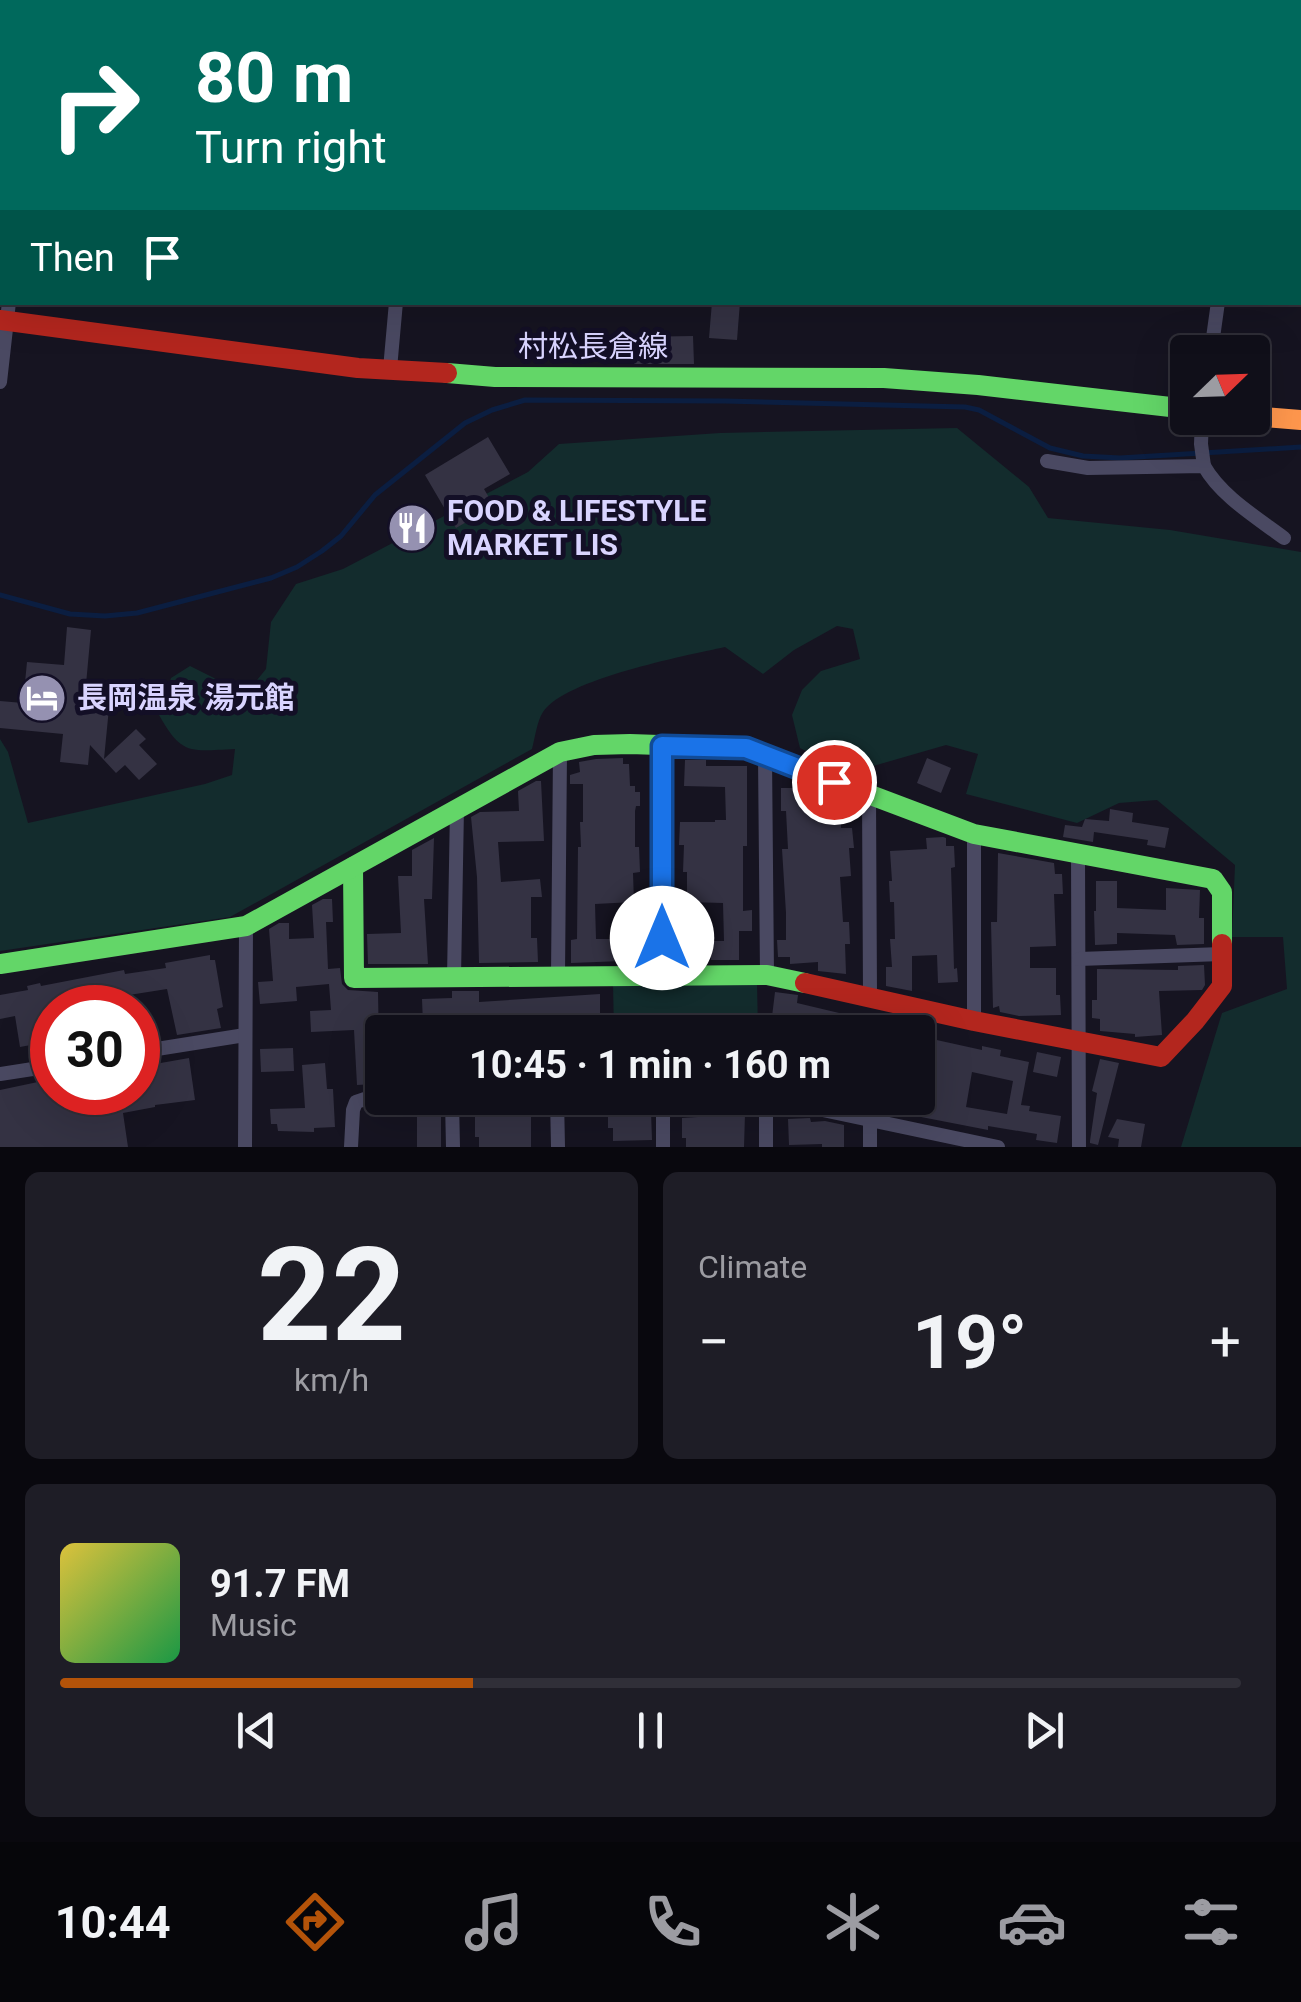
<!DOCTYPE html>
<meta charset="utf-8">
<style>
:root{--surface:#100f19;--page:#1e1d26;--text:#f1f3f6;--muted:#9c9ca2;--line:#302f38;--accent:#b45309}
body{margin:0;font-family:Roboto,"Noto Sans JP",sans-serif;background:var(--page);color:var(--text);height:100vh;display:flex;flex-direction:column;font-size:38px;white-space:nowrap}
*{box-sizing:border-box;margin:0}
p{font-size:32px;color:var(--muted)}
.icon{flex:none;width:55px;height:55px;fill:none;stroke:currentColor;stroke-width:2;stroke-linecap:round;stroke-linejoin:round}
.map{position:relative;height:1147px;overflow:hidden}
.sheet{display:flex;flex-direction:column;gap:25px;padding:25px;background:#09080e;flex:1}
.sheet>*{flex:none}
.hud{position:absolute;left:0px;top:0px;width:1302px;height:305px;box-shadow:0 10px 40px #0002,0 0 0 2px var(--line);background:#00695c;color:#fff;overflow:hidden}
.needle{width:65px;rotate:67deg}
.controls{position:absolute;left:1170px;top:335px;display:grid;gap:20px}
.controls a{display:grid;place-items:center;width:100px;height:100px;border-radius:10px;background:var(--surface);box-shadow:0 10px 40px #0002,0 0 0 2px var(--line);font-size:50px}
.speed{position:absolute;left:30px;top:985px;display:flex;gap:20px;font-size:50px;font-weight:700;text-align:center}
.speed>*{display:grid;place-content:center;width:130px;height:130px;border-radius:50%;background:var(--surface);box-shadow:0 10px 40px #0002,0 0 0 2px var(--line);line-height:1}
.speed .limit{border:15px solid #d22;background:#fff;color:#111}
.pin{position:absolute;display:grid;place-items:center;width:85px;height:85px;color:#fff;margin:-42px;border:5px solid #fff;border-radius:50%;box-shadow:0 2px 10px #0007}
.me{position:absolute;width:110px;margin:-55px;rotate:0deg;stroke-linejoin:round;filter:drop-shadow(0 0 8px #0008)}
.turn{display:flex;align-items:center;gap:35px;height:210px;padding:0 30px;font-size:45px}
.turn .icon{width:130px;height:130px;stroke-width:2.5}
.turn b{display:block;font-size:70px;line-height:85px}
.then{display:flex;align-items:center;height:95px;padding:0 30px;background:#0003;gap:20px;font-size:38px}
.big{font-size:75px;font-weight:700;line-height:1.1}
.sheet .widget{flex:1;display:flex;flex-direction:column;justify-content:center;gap:15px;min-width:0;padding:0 35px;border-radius:15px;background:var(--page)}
.sheet .dial{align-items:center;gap:0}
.dial b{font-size:130px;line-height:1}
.song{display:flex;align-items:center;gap:30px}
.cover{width:120px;height:120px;border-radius:15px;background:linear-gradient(135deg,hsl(50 70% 55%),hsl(140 70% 35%))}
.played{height:10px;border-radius:5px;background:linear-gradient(90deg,var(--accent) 35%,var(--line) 35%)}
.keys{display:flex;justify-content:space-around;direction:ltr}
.heat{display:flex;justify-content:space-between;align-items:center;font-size:55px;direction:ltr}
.sheet .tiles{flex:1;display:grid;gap:25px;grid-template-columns:1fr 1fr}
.widget:last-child{grid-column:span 2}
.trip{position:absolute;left:365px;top:1015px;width:570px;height:100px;border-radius:10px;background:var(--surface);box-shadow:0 10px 40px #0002,0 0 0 2px var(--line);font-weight:700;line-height:100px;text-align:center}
.tabs{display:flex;height:160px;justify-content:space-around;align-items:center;background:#06060a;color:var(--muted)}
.tabs .icon{width:70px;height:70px}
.tabs .on{color:var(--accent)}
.tabs b{font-size:45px;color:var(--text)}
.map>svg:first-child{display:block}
</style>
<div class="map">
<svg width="1301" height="1147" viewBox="0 0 1301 1147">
<rect width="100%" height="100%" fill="#161421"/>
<g fill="#132c2d">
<path d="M957,428L1029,487L1048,518L1170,530L1301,552V1147H1181L1222,1013L1287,989L1283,937H1232L1235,865L1157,800L1119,803L1077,823L966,794L978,754L946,745L849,773L800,748L792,715L802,690L821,671L860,659L853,629L837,626L794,650L763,674L725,647C684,656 565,679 543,712C537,721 535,738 532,749L230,917L0,951V739L8,752L28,823L205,784L232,775L235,749C190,751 182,756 159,715L171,678L190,666L220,681L249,690L266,669L271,622L296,584L343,569L528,472L559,444L720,433Z"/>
<polygon points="757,982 758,1032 614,1032 613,983"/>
</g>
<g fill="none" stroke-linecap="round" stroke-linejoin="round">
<polyline stroke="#0b1e41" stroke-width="5" points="0,595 70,614 105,616 137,613 271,578 297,567 322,551 341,536 375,495 465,423 492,410 525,400 725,401 965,407 979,410 1050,448 1083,456 1120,458 1301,447"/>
</g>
<g fill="#343243" fill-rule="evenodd">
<polygon points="712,302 740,302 737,340 709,338"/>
<polygon points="693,336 694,364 634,364 634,337"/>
<polygon points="488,437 510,474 484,489 494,506 456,528 425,475"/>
<polygon points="415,505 433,537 408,551 390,520"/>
<polygon points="67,627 91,630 84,706 109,708 104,759 136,729 146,739 139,745 157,764 139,780 125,765 116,773 90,745 88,765 60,762 63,734 0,728 0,701 23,703 27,662 64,665"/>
<polygon points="623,758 623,764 629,764 630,786 635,786 635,792 640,792 640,806 636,806 635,811 635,847 639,847 640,872 633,873 634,902 595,904 596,939 623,939 623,906 641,906 640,943 647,943 648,960 571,963 571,940 577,939 578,847 581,847 580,822 583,822 583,784 570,784 570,775 580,772 579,762 596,759"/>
<polygon points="927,758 951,768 941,793 917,783"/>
<polygon points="685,760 706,760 706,766 747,766 747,846 743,846 743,911 752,910 752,931 739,931 739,960 711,960 711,941 724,941 723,903 687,902 687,872 683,872 684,845 679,845 680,822 715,822 715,820 726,820 725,787 684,786"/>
<polygon points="536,781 541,781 544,841 498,842 501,882 540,879 542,897 531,897 531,938 537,938 538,962 479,963 477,877 471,817 480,812 519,811 518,791"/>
<polygon points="781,788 801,788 801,796 833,796 841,798 841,828 852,828 854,848 849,848 851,876 840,877 843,922 849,922 850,944 845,944 846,974 818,971 818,962 790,964 790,957 778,957 777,940 786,940 786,913 782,849 788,849 786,811 781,811"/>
<polygon points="1110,809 1133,813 1132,822 1169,828 1165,848 1147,845 1148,840 1094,832 1093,842 1063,837 1065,825 1082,827 1085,819 1109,821"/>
<polygon points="943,837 946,838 946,846 954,846 955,867 951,868 953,933 954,969 957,968 958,982 938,983 937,955 912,956 912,991 886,986 886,967 892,967 890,939 895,939 894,902 890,902 889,881 892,881 890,851 927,849 926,838"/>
<polygon points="434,838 432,899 424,899 428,964 368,964 367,934 401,933 398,876 412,876 412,850"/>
<polygon points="998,853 1054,863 1055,874 1062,874 1063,894 1054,894 1056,946 1030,947 1030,968 1056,968 1056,995 1060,995 1061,1015 1019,1016 1000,1012 999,1006 993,1008 991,922 997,922"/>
<polygon points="1096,881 1117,881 1117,908 1166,910 1166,888 1200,890 1199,918 1204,918 1204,944 1177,945 1175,935 1117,933 1117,944 1095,945 1094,911 1096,911"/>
<polygon points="323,899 332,899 333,922 326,922 328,969 340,968 342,984 348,990 378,992 379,1046 382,1046 382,1079 376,1079 376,1084 357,1085 354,1030 311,1032 310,1011 331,1010 329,984 296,987 297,1001 260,1004 258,982 273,981 269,929 279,923 289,923 289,939 314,938 312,905"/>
<polygon points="210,955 210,960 215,960 223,1007 217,1009 221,1028 177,1035 167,989 129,995 131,1008 52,1008 52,1041 20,1047 15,1016 0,1019 0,995 28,990 27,986 40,983 41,986 124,970 125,974 166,968 165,963"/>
<polygon points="1204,965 1205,985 1202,990 1159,991 1162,1035 1135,1037 1135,1034 1100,1031 1100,1019 1092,1018 1092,1000 1097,1000 1097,969 1178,970 1178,966"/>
<polygon points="452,991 479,991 479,1002 600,994 600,1021 423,1024 422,999 452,998"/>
<polygon points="775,992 798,995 797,1003 856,1017 855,1021 883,1027 883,1032 803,1032 804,1029 771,1025"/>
<path d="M923,1037L982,1050V1046L1001,1050L1000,1056L1029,1062L1021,1105L1030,1106L1029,1111L1061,1116L1057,1143L1036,1140L1037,1134L988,1126V1130L916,1116L917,1111L880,1102L881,1098H920V1095L925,1094L931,1063L918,1061ZM972,1072L1013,1081L1007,1114L966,1107Z"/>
<polygon points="293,1048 294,1071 261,1072 260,1049"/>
<polygon points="1037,1052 1061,1057 1057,1077 1033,1072"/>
<polygon points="189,1058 195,1100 155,1105 155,1107 123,1113 128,1147 0,1147 0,1090 52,1079 52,1092 138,1092 138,1067"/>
<polygon points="1100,1059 1119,1063 1098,1145 1090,1143 1090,1141 1097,1093 1092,1091"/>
<polygon points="325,1063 327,1089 333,1089 335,1127 314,1128 314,1132 278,1131 277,1124 271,1124 270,1109 305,1108 302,1065"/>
<polygon points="475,1111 531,1111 531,1147 479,1147 479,1137 475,1137"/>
<polygon points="651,1111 652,1140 613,1141 613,1128 608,1128 608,1112"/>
<polygon points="745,1114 744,1147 686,1147 686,1138 682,1138 682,1118"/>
<rect x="417" y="1115" width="24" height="32"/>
<polygon points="810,1118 811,1122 825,1121 844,1125 844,1147 822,1147 822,1144 789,1145 788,1119"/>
<polygon points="1117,1119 1145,1124 1141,1147 1118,1147 1119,1139 1108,1137"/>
</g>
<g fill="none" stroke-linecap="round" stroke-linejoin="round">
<g stroke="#4a4962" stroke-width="14">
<polyline points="426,2 426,0"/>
<polyline points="1261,2 1261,0"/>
<polyline points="0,32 2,40"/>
<polyline points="0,257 2,256"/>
<polyline points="1211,352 1218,302"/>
<polyline points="390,369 396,302"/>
<polyline points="0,382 9,302"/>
<polyline points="1202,418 1201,444 1204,466"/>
<path d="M1047,461L1088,468L1204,466C1221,496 1256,517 1284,538"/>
<polyline points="765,756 767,975"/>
<polyline points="869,795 870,996"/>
<polyline points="1078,854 1079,1147"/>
<polyline points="1079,959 1222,954"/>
<polyline points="558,976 560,752"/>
<polyline points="663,976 663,745"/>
<polyline points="454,977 457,808"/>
<polyline points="974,1021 974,834"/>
<polyline points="138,1052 245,1035"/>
<polyline points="0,1074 52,1066"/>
<polyline points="557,1098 558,1147"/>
<polyline points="641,1098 766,1098 998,1147"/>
<polyline points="663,1098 663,1147"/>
<polyline points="452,1101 453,1147"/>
<polyline points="870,1118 870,1147"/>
<polyline points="245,1147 246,926"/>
<polyline points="351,1147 353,1110 356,1102 368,1098 452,1101 576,1098"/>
<polyline points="766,1147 766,1098"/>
</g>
<g stroke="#63d668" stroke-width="20">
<polyline points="447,373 495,377 884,378 978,385 1188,409"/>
<polyline points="353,867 354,978 767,975 805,983"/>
<polyline points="0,964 246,926 560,752 594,745 630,744 746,748 974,834 1213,879 1222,892 1222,944"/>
</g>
<polyline stroke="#ff974d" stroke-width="20" points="1252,416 1301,420"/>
<g stroke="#b3261e" stroke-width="20">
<polyline points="0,320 358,368 447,373"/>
<polyline points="805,983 974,1021 1161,1057 1195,1021 1222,986 1222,944"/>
</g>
</g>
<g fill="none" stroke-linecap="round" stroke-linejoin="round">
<g stroke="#114b97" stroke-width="25">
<polyline id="route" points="662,938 662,746 746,748 834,782"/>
</g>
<use href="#route" stroke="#1a73e8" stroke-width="18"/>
</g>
<defs>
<g id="restaurant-disc" transform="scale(2.5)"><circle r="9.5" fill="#9591b1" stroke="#130f26"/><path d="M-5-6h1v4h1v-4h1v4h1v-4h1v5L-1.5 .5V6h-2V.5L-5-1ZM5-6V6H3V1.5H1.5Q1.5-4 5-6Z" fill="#fff"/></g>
<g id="hotel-disc" transform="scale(2.5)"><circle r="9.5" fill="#9591b1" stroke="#130f26"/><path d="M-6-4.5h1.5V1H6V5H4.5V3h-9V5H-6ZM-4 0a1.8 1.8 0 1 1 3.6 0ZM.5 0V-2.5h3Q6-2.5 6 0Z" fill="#fff"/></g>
</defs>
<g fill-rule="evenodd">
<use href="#restaurant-disc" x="412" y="528"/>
<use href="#hotel-disc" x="42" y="698"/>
</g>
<g text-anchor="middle" stroke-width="10" stroke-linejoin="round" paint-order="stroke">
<g font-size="30" fill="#d9d4ff" stroke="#130f26">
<text x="593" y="357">村松長倉線</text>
</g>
<g font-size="30" font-weight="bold" fill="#d9d4ff" stroke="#130f26" text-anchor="start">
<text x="447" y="521">FOOD &amp; LIFESTYLE<tspan x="447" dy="34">MARKET LIS</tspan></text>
<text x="77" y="708">長岡温泉 湯元館</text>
</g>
</g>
</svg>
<div class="controls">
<a><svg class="needle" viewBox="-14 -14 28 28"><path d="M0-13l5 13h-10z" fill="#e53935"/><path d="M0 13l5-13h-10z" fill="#9c9ca2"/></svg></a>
</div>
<div class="speed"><div class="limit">30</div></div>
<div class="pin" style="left:834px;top:782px;background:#d93025"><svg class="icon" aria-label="arrive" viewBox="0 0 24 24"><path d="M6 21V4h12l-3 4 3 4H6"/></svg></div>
<svg class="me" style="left:662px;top:938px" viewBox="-20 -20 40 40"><circle r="19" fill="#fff"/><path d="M0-13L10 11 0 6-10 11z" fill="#1a73e8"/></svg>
<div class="trip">10:45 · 1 min · 160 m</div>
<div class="hud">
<div class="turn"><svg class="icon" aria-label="right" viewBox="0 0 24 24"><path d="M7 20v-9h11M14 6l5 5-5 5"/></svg><div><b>80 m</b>Turn right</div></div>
<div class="then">Then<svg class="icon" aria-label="arrive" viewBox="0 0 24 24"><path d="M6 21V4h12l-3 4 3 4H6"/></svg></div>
</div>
</div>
<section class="sheet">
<div class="tiles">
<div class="widget dial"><b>22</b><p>km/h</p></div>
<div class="widget"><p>Climate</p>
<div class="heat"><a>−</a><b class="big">19°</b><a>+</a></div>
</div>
<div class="widget">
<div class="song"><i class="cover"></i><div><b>91.7 FM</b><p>Music</p></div></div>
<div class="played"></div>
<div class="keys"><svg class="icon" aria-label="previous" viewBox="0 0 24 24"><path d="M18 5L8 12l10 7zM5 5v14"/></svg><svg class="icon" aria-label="pause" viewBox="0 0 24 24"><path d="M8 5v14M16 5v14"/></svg><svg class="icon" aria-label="next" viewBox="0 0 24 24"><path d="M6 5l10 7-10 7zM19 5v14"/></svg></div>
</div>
</div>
</section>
<nav class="tabs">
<b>10:44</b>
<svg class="icon on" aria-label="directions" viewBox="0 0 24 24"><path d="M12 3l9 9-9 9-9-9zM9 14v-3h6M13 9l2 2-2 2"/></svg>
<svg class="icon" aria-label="music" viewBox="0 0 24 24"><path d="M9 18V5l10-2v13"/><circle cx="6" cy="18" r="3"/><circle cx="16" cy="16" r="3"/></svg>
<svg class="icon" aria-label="phone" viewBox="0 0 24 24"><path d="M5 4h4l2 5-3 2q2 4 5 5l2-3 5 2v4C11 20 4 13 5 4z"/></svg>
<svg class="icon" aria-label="climate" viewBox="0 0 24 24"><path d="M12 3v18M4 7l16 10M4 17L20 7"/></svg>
<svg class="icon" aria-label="car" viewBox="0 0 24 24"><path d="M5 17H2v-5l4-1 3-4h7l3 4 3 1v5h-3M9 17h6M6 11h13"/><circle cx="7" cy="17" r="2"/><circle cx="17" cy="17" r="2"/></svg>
<svg class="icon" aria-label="filters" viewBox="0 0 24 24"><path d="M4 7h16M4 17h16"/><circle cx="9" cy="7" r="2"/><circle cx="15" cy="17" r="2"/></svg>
</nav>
